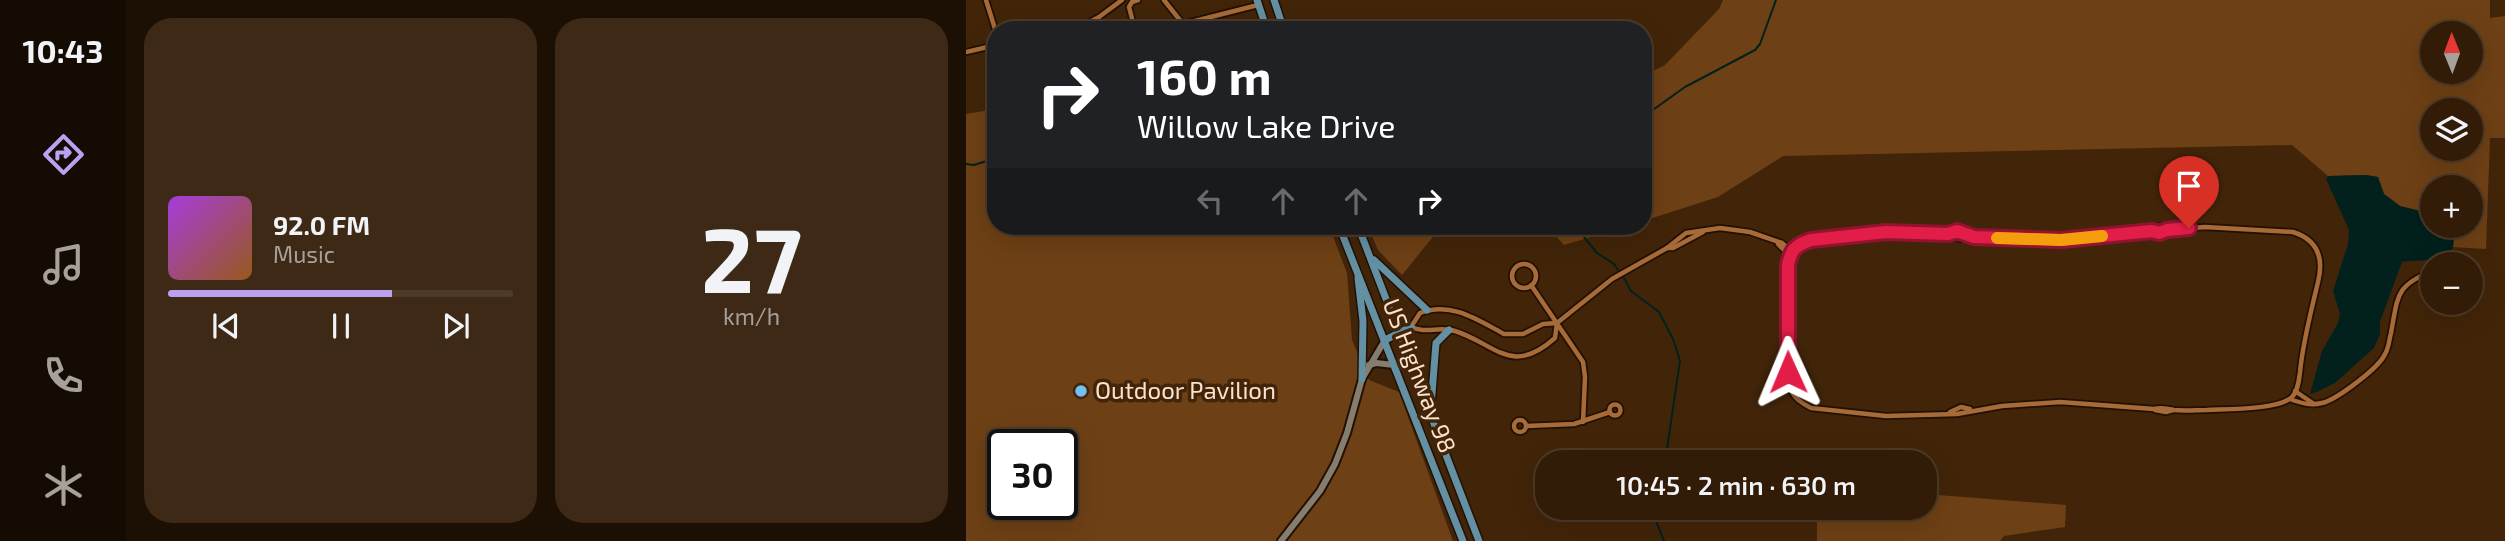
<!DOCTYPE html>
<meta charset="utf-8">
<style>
:root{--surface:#321c07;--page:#3d2915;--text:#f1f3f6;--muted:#a8a19b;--line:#4d3a28;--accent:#bca0f2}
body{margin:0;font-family:"Exo 2",sans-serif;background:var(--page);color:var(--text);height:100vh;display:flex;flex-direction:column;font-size:26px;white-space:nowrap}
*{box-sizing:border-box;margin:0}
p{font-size:23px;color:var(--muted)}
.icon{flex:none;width:38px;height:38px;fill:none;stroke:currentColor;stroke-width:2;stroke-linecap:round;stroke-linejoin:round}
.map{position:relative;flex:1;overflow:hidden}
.side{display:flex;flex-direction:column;gap:18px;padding:18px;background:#1c0f04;width:840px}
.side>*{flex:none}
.hud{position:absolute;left:21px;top:21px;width:665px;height:214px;border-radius:28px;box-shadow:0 7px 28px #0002,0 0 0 2px var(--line);background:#202124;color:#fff;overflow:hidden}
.needle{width:46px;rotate:359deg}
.buttons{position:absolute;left:1454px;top:21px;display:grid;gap:14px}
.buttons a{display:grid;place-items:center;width:63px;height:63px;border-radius:50%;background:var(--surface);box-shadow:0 7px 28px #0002,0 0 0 2px var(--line);font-size:35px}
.speed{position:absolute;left:21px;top:429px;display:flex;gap:14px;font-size:35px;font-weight:700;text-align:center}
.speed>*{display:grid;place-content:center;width:91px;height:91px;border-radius:50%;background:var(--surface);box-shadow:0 7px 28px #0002,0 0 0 2px var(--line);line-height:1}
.speed .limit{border:4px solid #111;border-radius:10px;background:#fff;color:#111}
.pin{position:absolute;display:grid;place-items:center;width:60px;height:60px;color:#fff;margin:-72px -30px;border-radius:50% 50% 50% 0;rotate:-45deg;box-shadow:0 0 7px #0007}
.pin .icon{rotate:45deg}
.me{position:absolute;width:77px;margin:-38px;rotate:359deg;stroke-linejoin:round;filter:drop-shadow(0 0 5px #0008)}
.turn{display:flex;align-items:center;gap:24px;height:147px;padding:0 35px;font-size:32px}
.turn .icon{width:91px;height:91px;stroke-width:2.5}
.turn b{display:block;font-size:49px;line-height:60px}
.lanes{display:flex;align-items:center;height:66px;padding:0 35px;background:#0003;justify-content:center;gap:35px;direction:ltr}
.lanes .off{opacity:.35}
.side .tile{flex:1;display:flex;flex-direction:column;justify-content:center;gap:10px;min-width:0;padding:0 24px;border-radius:28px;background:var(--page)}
.side .dial{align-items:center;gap:0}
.dial b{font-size:91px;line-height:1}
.song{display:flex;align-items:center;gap:21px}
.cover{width:84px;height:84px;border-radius:10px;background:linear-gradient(135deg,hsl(280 70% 55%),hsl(30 70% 35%))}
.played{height:7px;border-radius:4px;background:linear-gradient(90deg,var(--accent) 65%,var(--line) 65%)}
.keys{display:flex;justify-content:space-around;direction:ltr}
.side .tiles{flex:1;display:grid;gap:18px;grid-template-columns:repeat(2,1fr)}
.trip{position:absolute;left:569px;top:450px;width:402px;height:70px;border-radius:28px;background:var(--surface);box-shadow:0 7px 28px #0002,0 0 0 2px var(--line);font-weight:600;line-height:70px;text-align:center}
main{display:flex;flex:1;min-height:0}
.tab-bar{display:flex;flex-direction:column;width:126px;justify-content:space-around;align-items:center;background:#140b03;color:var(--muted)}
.tab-bar .icon{width:49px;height:49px}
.tab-bar .active{color:var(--accent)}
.tab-bar b{font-size:32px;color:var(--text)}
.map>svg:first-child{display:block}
</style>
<main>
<nav class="tab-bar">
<b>10:43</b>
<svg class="icon active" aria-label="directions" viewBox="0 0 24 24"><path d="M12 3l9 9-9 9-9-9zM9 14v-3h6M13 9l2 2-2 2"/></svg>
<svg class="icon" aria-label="music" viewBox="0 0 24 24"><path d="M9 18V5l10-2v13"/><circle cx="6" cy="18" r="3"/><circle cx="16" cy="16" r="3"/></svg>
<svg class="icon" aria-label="phone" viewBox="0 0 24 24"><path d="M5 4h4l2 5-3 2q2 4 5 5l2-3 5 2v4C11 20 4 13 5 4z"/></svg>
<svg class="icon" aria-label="climate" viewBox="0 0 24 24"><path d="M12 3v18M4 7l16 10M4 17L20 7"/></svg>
</nav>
<section class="side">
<div class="tiles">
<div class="tile">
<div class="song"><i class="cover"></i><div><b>92.0 FM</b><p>Music</p></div></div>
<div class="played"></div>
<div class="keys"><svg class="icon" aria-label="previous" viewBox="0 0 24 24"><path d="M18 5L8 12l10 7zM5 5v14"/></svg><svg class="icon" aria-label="pause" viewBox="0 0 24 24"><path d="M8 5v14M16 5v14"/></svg><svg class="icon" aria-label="next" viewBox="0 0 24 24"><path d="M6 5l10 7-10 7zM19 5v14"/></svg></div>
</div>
<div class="tile dial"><b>27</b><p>km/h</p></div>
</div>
</section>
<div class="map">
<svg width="1539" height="541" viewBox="0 0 1539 541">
<rect width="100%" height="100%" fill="#422509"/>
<g fill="#6e4015" fill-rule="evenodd">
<path d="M757,0H1524V18L1539,16V138H1524L1520,249L1487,247L1488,226H1505V187H1466V208L1454,211L1434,206L1418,194L1412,177L1400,175L1362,176L1326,145L817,156L752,197L677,221V76L699,65L753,9ZM1466,33H1505V72H1466ZM1466,110H1505V149H1466Z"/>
<path d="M30,109V226H363L381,273L386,340L403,380L433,392L487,541H0V114ZM37,444H96V504H37Z"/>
<polygon points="402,226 482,226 470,233 436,275 412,250"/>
<polygon points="581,226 662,226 598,245"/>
<polygon points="959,494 1100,505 1099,527 1038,536 1034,541 851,541 851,508 959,508"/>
</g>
<path fill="#02211c" d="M1400,175L1412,177L1418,194L1434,206L1454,211L1466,208V226H1488C1487,233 1489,243 1486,249C1477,264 1449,259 1436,262L1414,322V334L1408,348L1369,383L1351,392L1344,394L1356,351L1372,323L1374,314L1367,291L1382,244L1383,230L1360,179L1362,176Z"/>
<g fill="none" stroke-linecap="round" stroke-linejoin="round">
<g stroke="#02211c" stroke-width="2">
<polyline points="677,117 719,87 789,50 794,44 810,0"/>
<polyline points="0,164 8,165 30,158"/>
<polyline points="609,226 631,253 648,264 652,270"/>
<polyline points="658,278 665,291 693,312 707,339 714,361 699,462"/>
<polyline points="685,508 698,541"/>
</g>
<g stroke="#221003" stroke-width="8">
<g id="street">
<polyline points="20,0 30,32"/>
<polyline points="198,0 217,24 217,30"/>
<polyline points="217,24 292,5"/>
<polyline points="109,30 133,17 156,0"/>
<polyline points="169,30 163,7 166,2 172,0"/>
<polyline points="0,52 30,45"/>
<path d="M1239,227L1327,232C1352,240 1358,258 1352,282C1345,312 1337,341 1334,372C1333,380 1332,391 1326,397C1313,410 1259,409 1241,410C1230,410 1219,411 1208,410C1200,409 1197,407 1188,409L1094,402L1036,406L991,414L920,416L845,408C836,403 829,399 825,390C817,372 820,272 825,251L834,244L845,240L920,232L982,234L994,239L1000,235L1095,240L1186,231L1193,233L1201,230Z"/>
<polyline points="1186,231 1194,226 1201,230"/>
<polyline points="982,234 991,231 1000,235"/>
<polyline points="812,244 819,251 825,251"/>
<polyline points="701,248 707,248 737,232"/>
<polyline points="1483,264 1493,263"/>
<circle cx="558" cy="276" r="12"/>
<polyline points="565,285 617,362 619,377 617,422"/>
<path d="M591,323L589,338C545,377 530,344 489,331C473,326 460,334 445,327L454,313C485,301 512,320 538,334H557L577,324L591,323L646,279L701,248L720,233L754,228L784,232L816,243L825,251"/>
<polyline points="1329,391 1348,404"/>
<path d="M1324,399C1335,403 1344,406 1356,403C1370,400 1413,368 1419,354C1423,348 1423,340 1425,333C1432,296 1429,286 1466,271"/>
<circle cx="649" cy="410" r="5.5"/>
<polyline points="1189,410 1200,412 1207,410"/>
<polyline points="984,412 995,407 1004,409"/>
<circle cx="554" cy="426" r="6"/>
<polyline points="560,426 608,424 644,412"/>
</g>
</g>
<g stroke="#221003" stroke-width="10">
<g id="secondary">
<polyline points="403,365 410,363 428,365"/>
<polyline points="315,541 354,491 369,464 381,433 396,379 419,340"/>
</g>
</g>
<g stroke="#221003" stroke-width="10">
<g id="primary">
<polyline points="291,0 301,30"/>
<polyline points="308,0 318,30"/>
<polyline points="373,226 497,541"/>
<polyline points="392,226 513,541"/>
<polyline points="408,260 461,310"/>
<polyline points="392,278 397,321 396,379"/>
<polyline points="419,340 445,327"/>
<polyline points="465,406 470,343 483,330"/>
</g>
</g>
<use href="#street" stroke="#a66b39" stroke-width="4.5"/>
<use href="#secondary" stroke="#857d6e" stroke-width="6"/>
<use href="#primary" stroke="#6490a4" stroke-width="7"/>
</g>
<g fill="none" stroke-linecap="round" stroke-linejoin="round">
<g stroke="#92132f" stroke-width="18">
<path id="route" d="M822,372V265C825,249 830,245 845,240L920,232L982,234L991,231L1008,237L1095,240L1186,231L1193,233L1201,230L1223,228"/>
</g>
<use href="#route" stroke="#e11d48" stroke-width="12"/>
<polyline stroke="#f59e0b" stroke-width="12" points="1031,238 1095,240 1136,236"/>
</g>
<circle fill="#72c1f5" stroke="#422509" stroke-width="2.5" cx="115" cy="391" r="7"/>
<g text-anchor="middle" stroke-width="7" stroke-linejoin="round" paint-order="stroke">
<g font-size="24" fill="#fce1cd" stroke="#422509">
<text transform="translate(453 376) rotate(69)" y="8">US Highway 98</text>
</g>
<g font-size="24" fill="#fce1cd" stroke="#422509" text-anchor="start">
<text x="129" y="399">Outdoor Pavilion</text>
</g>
</g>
</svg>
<div class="buttons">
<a><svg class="needle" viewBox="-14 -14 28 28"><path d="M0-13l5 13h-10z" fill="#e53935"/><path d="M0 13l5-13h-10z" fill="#a8a19b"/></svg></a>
<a><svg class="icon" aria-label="layers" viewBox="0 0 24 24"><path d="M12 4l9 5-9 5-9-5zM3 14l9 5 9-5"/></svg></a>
<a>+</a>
<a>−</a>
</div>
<div class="speed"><div class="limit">30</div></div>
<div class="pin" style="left:1223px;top:228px;background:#d93025"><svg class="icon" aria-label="arrive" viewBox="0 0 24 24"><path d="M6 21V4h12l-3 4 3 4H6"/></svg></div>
<svg class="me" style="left:822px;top:372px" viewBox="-20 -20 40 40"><path d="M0-17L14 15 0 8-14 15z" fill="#e11d48" stroke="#fff" stroke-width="4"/></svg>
<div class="trip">10:45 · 2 min · 630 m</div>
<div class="hud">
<div class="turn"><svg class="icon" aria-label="right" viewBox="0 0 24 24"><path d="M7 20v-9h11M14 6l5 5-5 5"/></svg><div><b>160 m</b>Willow Lake Drive</div></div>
<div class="lanes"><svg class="icon off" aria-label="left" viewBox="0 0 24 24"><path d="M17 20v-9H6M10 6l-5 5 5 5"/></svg><svg class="icon off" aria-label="ahead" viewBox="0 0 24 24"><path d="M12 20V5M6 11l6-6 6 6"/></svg><svg class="icon off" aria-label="ahead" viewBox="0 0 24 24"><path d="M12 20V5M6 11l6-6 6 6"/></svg><svg class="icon" aria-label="right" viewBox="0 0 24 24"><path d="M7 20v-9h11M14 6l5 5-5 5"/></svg></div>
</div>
</div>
</main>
